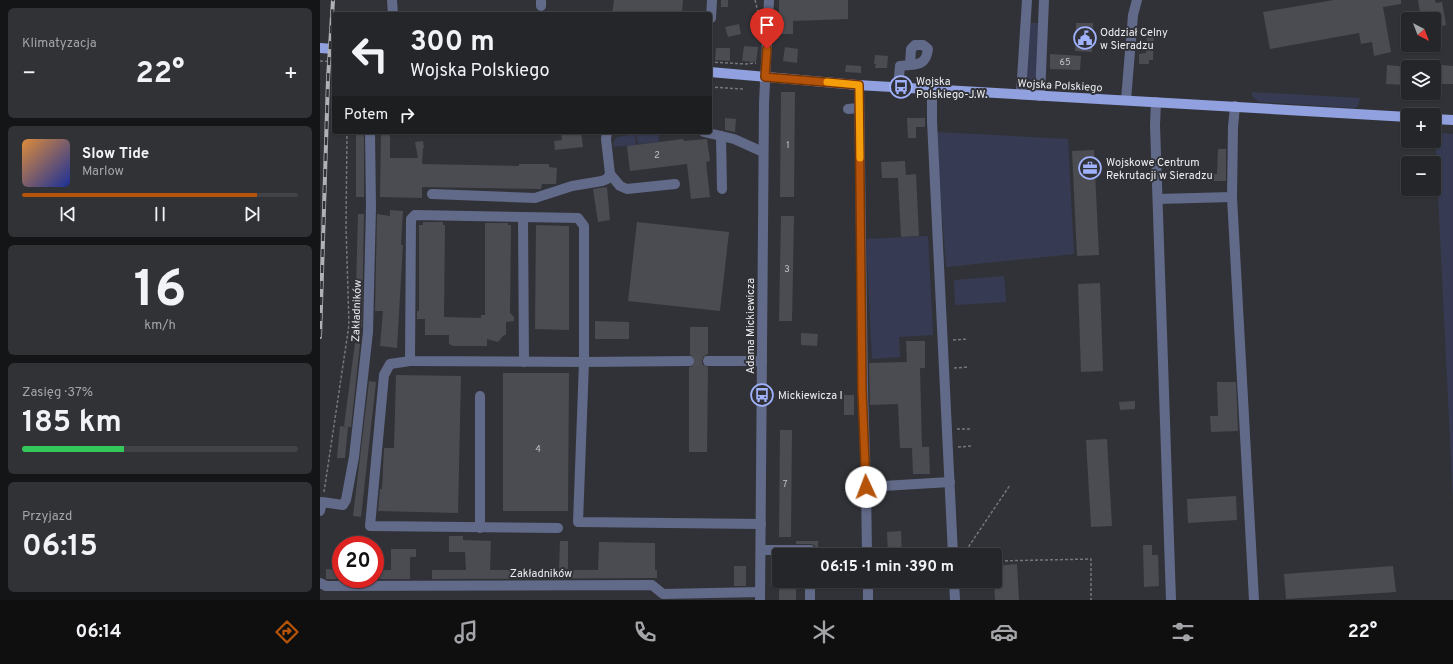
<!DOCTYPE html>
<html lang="pl">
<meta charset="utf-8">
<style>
:root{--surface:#252629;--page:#313235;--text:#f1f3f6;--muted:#a3a5a8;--line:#424346;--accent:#b45309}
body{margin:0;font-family:Overpass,sans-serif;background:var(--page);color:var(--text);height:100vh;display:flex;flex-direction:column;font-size:15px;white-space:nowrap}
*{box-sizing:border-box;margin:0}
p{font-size:13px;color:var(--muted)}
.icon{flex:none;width:22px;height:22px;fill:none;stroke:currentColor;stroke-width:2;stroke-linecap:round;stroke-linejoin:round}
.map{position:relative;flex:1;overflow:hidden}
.details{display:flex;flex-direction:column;gap:8px;padding:8px;background:#141517;width:320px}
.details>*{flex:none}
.top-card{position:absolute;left:12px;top:12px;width:380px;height:122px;border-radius:4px;box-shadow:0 1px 3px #0004,0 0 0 1px var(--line);background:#252629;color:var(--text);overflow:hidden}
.needle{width:26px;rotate:138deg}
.fabs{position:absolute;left:1081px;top:12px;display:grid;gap:8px}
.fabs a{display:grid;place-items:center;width:40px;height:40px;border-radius:4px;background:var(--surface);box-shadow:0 1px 3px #0004,0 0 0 1px var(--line);font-size:20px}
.speed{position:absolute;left:12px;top:536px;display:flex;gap:8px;font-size:20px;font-weight:700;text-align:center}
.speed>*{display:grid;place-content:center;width:52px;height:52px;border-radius:50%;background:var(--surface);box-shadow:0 1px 3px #0004,0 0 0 1px var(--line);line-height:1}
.speed .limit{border:6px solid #d22;background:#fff;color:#111}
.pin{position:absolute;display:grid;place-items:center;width:34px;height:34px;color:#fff;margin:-41px -17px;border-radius:50% 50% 50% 0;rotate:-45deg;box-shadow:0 0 4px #0007}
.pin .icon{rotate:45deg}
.me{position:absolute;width:44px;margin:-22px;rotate:358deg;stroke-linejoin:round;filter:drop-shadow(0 0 3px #0008)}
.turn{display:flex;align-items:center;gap:14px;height:84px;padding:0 12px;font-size:18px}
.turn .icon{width:52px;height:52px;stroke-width:2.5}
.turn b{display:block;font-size:28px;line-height:34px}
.then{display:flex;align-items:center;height:38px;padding:0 12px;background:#0003;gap:8px;font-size:15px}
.big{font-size:30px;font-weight:700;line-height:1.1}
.details .tile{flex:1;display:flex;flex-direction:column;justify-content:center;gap:6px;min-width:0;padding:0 14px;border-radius:6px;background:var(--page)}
.details .dial{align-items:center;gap:0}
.dial b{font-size:52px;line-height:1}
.song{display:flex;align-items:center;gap:12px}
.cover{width:48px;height:48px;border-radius:6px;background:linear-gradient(135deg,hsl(30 70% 55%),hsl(230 70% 35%))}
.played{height:4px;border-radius:2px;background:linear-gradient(90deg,var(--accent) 85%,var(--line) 85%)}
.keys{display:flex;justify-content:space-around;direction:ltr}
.heat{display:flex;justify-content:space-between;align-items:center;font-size:22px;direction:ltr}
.charge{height:6px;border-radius:3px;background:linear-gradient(90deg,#34c759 37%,var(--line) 0)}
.trip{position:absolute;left:452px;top:548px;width:230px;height:40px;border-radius:4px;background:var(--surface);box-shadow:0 1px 3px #0004,0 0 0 1px var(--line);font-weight:700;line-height:40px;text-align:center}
.menu{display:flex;height:64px;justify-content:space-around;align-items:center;background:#0f0f10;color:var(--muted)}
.menu .icon{width:28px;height:28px}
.menu .selected{color:var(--accent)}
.menu b{font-size:18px;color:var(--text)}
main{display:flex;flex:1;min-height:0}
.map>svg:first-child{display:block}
</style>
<main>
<section class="details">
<div class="tile"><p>Klimatyzacja</p>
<div class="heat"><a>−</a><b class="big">22°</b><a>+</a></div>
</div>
<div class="tile">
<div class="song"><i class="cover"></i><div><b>Slow Tide</b><p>Marlow</p></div></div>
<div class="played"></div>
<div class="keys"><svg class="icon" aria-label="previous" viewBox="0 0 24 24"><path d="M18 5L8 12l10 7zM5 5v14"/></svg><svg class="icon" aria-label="pause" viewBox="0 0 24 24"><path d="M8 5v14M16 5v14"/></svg><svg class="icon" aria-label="next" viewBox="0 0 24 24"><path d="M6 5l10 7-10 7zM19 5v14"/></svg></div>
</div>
<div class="tile dial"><b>16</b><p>km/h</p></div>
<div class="tile"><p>Zasięg · 37%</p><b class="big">185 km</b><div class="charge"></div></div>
<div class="tile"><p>Przyjazd</p><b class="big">06:15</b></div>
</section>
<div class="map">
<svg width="1133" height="600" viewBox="0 0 1133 600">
<rect width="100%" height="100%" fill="#313237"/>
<g fill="#363b53">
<polygon points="709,23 718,23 716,76 714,80 711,80 708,79 707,76"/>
<polygon points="931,92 1040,98 1038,106 1035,108 939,102 933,97"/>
<polygon points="338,132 339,142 318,144 316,134"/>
<polygon points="616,132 748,139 754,254 626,267"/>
<polygon points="1115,132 1133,134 1133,502"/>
<polygon points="315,134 316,145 293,147 294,141 297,137"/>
<polygon points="608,236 613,335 579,337 580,357 552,359 546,239"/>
<polygon points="684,276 686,302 635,305 634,280"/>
</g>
<g fill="#4a4c52">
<polygon points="294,0 363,0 362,14 292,14"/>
<rect x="401" y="0" width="7" height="7"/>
<polygon points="459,0 528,0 528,19 473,21 473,34 459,34"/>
<polygon points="1014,0 1081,0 1081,4 1063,7 1071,52 1054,56 1052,42 1041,44 1039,33 950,49 943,12"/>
<polygon points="1098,0 1115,0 1116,3 1122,2 1126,25 1114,28 1114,19 1101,19"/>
<polygon points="756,23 773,23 772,52 755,51"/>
<polygon points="419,24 421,34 408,37 405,27"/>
<polygon points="827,32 834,32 833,60 829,60 829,64 819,64 819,54 826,53"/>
<polygon points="424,46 438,47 436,62 422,61"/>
<polygon points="465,47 478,49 477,63 463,61"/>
<polygon points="396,48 410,48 410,61 395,60"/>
<polygon points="730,54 761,56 760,70 730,69"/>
<polygon points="555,55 568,56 567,68 555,68 556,64 554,64"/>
<polygon points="526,65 541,66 541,73 525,72"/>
<polygon points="1067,65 1088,67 1087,85 1066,84"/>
<polygon points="1122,65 1133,66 1133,84 1121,84"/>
<polygon points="461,92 475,92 474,197 460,197"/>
<polygon points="405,118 416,119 415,132 405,130"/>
<polygon points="587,118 605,118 605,127 596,127 596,138 588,138"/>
<rect x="36" y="132" width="8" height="65"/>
<polygon points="61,132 70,132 70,158 98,158 95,142 103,141 104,148 103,148 102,164 199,166 199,164 229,164 229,167 237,168 236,184 222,184 221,189 102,187 102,198 60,197"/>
<polygon points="241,132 261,132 263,147 235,150 234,141 242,140"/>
<polygon points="363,139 364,141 387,139 390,161 386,162 390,197 371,199 367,164 310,171 307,146"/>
<polygon points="898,149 906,149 906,181 894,181 894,174 897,174"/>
<polygon points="774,150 779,255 757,256 752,151"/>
<polygon points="585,161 586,175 596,174 599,236 581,237 578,178 562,178 561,162"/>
<polygon points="287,187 290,220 278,222 273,189"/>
<polygon points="70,210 83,211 81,245 83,245 77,348 60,346 63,311 55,311 57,214 70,216"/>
<polygon points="38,214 44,214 42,327 35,327"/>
<polygon points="461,216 474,216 472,321 459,321"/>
<polygon points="103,222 123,222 123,225 125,225 124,317 161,318 161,315 165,315 165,223 188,223 188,225 191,225 190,313 194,317 194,321 186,322 186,335 184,335 178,342 167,339 167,346 133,346 129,344 129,335 105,335 105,319 97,319 97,311 99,311 99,225 103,225"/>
<polygon points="317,222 409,232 400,311 308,301"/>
<polygon points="216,225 249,226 249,330 248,330 215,329"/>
<polygon points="780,283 783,371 761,372 758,284"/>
<polygon points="275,321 309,322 309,339 275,339"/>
<polygon points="370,327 388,327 388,354 384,356 382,361 383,365 388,367 387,452 369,452 369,367 373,366 375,361 374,357 370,355"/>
<polygon points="481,333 498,334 497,346 481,345"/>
<polygon points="586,341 605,341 605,368 600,368 602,447 609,447 610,474 593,474 592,448 580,448 578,404 550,405 549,363 587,362"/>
<polygon points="35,343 40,344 31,427 28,427 25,458 17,458 20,426 28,427 24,426"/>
<polygon points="183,373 249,373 248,511 183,511"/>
<polygon points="76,375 141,376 138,513 58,511 60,489 62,489 64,448 74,448"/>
<polygon points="49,381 56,382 41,517 33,516"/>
<polygon points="897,382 916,382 918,431 891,432 890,416 898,416"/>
<rect x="524" y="395" width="10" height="20"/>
<polygon points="815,401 815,409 800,410 799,402"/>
<polygon points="460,430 472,430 471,537 459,537"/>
<polygon points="787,439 792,526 771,527 766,440"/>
<polygon points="916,496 917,520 868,523 867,499"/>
<polygon points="581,531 582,555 568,555 567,532"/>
<polygon points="129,536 143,536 143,540 171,541 170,570 239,570 240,541 248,541 248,570 278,570 279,542 335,543 335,570 337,570 337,578 112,579 112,570 146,570 145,552 129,552"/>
<polygon points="476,541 498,541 498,548 496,548 494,545 490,544 476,544"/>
<polygon points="823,545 832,545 832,555 838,555 839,586 824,587"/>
<polygon points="71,549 96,549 96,557 90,557 90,579 55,579 55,570 71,570"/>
<polygon points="697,564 699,600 675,600 674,581 675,581 675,566"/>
<rect x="414" y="566" width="12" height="20"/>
<polygon points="1073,566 1076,592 966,599 964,574"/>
<polygon points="6,569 21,570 21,579 6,579"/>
<rect x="459" y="581" width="17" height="19"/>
</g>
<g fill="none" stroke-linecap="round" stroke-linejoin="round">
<polyline stroke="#4d4e53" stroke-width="10" stroke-dasharray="10 5" stroke-linecap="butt" points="369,361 388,361"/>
<g stroke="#75767b" stroke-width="1.5" stroke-dasharray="3 2" stroke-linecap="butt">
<polyline points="435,0 438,12"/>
<polyline points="10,38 14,39"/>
<polyline points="0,61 14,62"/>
<polyline points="390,62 426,64 436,63"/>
<polyline points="390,87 423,89"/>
<polyline points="633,340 648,339"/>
<polyline points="634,368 649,367"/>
<polyline points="637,429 652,429"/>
<polyline points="638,447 652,446"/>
<polyline points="4,492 29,325 26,227 27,132"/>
<polyline points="643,555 690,485"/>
<polyline points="675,561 771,559 771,600"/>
</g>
<g stroke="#626a89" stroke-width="10">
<polyline points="72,0 73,14"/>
<polyline points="221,6 221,0"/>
<polyline points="391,18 392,0"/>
<polyline points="539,85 543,390 546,487"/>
<path d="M578,87L580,66C595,64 606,67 608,49L603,45H595L591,49L590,65"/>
<polyline points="612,89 612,121 633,555"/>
<polyline points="701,94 707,0"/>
<polyline points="720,96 724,0"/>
<polyline points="806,100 813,15 817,0"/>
<polyline points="836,102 835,125 851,600"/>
<polyline points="915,106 913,127 912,197 934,600"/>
<polyline points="528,109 539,108"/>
<polyline points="384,132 414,139 443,152"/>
<polyline points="401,136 402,189"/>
<polyline points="290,174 300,186 307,189 355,184"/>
<polyline points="112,194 215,198 252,186 282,181 287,179 290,174 286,139 287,132"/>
<polyline points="838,199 912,197"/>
<polyline points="203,218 204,362"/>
<polyline points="90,361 70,364 64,375 50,526 238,528"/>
<polyline points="369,361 264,362 90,361 91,219 95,215 258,218 264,226 264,362 258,522 441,524"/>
<polyline points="388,361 442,361"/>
<polyline points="160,396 160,528"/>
<polyline points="0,511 2,502 23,505 26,500 34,457 48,332 51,207 50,132"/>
<polyline points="441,550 490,550 490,555"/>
<polyline points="547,555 546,487 630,482"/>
<polyline points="548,581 548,600"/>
<polyline points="634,581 635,600"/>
<polyline points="0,583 6,586 332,585 343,594 440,592"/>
<polyline points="440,600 444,103 449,0"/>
<polyline points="490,600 490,581"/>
</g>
<g stroke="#91a0df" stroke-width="10">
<polyline points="0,48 14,49"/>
<polyline points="390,72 537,85 1088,117"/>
<polyline points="1114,119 1133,120"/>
</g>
<g stroke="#b0b1b5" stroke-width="4">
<polyline id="rail" points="0,337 8,79 13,0"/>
</g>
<use href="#rail" stroke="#313237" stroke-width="2.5" stroke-dasharray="8" stroke-linecap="butt"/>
</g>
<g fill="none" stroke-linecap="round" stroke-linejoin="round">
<g stroke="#753606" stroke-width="10">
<polyline id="route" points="447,49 445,77 539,85 542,390 546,487"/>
</g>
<use href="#route" stroke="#b45309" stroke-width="7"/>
<polyline stroke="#f59e0b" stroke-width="7" points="507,82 539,85 540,158"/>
</g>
<defs>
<g id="civic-ring" transform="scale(1.15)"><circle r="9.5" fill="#313237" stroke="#a1b2fd" stroke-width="1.5"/><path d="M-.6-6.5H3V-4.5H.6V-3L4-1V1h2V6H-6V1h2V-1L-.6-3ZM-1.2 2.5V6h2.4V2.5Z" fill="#a1b2fd"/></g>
<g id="bus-ring" transform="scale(1.15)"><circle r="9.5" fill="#313237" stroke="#a1b2fd" stroke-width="1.5"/><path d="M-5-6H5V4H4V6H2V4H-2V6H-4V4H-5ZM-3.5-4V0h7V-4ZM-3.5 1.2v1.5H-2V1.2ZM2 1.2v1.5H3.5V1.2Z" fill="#a1b2fd"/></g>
<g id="office-ring" transform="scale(1.15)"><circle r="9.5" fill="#313237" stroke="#a1b2fd" stroke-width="1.5"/><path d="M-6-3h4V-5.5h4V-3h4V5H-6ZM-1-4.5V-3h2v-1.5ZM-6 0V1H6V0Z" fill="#a1b2fd"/></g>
</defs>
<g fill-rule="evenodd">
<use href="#civic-ring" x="765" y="38"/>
<use href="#bus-ring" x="581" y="87"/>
<use href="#office-ring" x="770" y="168"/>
<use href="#bus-ring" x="442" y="395"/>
</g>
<g text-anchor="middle" stroke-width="4" stroke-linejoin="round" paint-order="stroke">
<g font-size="9" fill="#c4c5c9">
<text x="745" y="65">65</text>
<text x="468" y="148">1</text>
<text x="337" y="158">2</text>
<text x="467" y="272">3</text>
<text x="218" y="452">4</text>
<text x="465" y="487">7</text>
</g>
<g font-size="11" fill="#ecedf1" stroke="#313237" text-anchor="start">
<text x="780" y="36">Oddział Celny<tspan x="780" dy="13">w Sieradzu</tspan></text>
<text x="596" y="85">Wojska<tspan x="596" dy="13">Polskiego-J.W.</tspan></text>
<text x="786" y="166">Wojskowe Centrum<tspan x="786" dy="13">Rekrutacji w Sieradzu</tspan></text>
<text x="458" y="399">Mickiewicza I</text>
</g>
<g font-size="11" fill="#ecedf1" stroke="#313237">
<text transform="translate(740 85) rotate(3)" y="4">Wojska Polskiego</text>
<text transform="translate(36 311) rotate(-88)" y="4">Zakładników</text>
<text transform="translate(430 326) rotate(-90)" y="4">Adama Mickiewicza</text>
<text x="221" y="577">Zakładników</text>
</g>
</g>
</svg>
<div class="fabs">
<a><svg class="needle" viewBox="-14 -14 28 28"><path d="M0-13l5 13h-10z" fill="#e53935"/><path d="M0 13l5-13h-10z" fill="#a3a5a8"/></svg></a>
<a><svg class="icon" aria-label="layers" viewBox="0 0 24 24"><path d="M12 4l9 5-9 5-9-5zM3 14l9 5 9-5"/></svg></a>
<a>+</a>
<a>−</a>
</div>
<div class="speed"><div class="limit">20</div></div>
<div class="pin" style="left:447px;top:49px;background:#d93025"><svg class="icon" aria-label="arrive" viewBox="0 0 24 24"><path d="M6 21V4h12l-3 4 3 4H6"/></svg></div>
<svg class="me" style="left:546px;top:487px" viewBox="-20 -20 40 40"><circle r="19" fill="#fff"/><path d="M0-13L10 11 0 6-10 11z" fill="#b45309"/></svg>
<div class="trip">06:15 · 1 min · 390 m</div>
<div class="top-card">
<div class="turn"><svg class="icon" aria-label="left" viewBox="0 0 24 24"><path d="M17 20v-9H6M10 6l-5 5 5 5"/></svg><div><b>300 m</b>Wojska Polskiego</div></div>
<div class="then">Potem<svg class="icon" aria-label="right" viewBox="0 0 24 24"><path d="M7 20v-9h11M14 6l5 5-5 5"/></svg></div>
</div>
</div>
</main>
<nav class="menu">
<b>06:14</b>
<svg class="icon selected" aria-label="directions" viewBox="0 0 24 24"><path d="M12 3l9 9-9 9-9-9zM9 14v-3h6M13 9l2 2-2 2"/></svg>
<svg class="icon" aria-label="music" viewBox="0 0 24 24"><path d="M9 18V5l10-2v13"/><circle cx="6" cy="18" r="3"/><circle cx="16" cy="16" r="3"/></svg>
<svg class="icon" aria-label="phone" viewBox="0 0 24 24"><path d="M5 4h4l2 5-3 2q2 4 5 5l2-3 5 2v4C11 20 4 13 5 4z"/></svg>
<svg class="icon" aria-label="climate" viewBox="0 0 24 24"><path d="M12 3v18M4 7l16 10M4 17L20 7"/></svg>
<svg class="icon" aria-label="car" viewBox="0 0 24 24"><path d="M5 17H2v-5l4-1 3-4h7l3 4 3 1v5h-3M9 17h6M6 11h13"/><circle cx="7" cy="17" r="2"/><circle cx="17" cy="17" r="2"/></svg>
<svg class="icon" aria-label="filters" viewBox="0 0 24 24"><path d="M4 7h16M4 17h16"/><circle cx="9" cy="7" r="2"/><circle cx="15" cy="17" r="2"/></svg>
<b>22°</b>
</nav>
